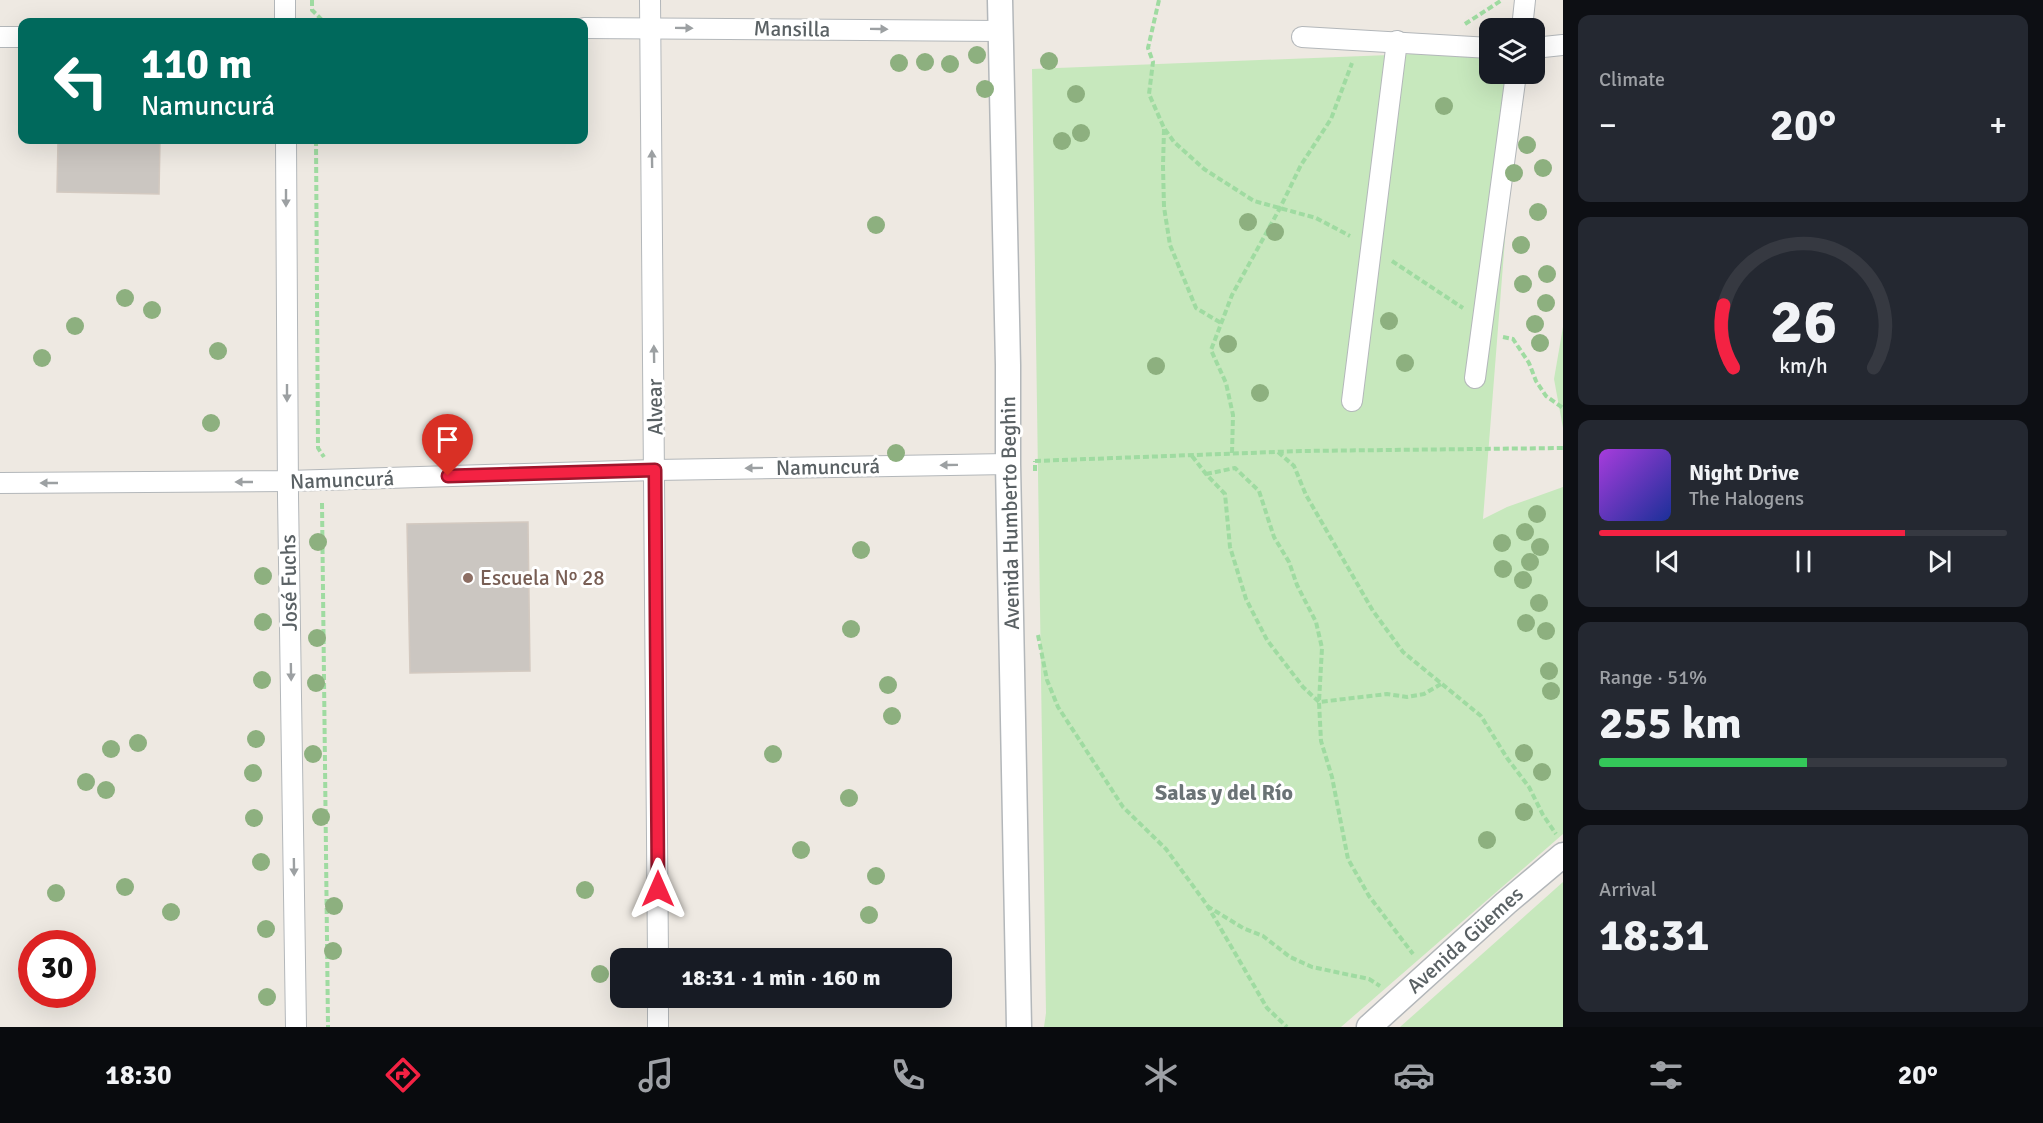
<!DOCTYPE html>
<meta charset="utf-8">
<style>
:root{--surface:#171b24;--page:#242831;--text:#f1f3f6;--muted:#9ea1a6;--line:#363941;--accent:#f42243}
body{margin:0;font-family:Signika,sans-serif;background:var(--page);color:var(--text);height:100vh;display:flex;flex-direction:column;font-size:22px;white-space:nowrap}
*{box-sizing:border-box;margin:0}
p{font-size:20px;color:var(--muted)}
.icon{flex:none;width:33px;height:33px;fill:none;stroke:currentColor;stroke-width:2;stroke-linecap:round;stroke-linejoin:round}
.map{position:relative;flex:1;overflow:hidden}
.side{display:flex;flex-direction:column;gap:15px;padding:15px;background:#0d0f14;width:480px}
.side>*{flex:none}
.guide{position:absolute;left:18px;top:18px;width:570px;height:126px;border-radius:12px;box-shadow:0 6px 24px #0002;background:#00695c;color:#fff;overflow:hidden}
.controls{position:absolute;left:1479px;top:18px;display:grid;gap:12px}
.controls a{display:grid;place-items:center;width:66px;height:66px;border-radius:12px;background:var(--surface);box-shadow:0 6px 24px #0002;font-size:30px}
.speed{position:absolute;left:18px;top:930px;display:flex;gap:12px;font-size:30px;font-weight:700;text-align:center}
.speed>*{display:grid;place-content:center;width:78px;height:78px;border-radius:50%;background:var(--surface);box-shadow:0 6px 24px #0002;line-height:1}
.speed .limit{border:9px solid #d22;background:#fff;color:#111}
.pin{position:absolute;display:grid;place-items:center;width:51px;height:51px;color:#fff;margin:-62px -26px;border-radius:50% 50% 50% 0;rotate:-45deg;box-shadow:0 0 6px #0007}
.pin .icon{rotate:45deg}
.me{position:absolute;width:66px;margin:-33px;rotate:0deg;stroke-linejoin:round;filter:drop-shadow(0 0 4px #0008)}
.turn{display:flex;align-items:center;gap:21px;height:126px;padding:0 24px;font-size:27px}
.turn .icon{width:78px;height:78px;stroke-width:2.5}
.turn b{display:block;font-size:42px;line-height:51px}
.big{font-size:45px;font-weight:800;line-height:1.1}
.side .card{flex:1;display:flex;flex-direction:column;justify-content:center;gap:9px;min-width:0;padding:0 21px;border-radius:12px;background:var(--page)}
.side .dial{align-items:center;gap:0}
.dial svg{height:156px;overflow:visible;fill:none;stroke:var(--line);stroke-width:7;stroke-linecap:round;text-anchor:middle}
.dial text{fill:var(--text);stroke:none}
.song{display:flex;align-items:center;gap:18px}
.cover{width:72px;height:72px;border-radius:9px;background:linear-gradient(135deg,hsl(280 70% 55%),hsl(230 70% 35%))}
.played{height:6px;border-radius:3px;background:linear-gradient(90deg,var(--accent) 75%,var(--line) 75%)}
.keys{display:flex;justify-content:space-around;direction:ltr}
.heat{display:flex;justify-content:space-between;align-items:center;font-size:33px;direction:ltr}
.charge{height:9px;border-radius:4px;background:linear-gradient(90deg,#34c759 51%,var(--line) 0)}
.trip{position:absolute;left:610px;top:948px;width:342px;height:60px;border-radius:12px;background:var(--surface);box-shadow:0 6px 24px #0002;font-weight:800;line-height:60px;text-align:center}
.tabs{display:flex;height:96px;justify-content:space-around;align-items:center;background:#090b0e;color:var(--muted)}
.tabs .icon{width:42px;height:42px}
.tabs .active{color:var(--accent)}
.tabs b{font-size:27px;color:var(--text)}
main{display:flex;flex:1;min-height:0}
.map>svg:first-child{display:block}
</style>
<main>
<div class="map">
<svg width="1563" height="1027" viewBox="0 0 1563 1027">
<rect width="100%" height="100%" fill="#eee9e2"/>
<g fill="#c7e8bd">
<polygon points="1489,51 1490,74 1518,74 1483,519 1507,507 1563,487 1563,834 1341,1027 1044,1027 1046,1013 1032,69"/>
<polygon points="1563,327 1563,428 1554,379"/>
<polygon points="1563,882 1563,1027 1400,1027"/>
</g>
<g fill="#cbc6c1" stroke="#d3c9c0" stroke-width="1.5">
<polygon points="58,140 160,140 159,194 57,192"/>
<polygon points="528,522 530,671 410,673 407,524"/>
</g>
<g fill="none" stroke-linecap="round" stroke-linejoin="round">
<g stroke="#b3b7ba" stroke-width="22">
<g id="minor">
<polyline points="285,0 285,22"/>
<polyline points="650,0 658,958"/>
<polyline points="584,28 1000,31"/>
<polyline points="1522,28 1525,0"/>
<polyline points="0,37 22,37"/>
<polyline points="1302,37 1490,48"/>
<polyline points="1534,48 1563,45"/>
<polyline points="286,140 288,496 296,1027"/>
<polyline points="1475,378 1516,74"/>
<polyline points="1352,401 1397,41"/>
<polyline points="0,483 288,481 655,470 1008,464"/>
<polyline points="658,998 658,1027"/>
</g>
</g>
<g stroke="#b3b7ba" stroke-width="27">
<g id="tertiary">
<polyline points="1000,0 1008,365 1008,464 1019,1027"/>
<polyline points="1369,1027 1506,903 1563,855"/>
</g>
</g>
<g stroke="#9fdba1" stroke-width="4" stroke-dasharray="6 3" stroke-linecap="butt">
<polyline points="312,0 312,10 324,22"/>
<polyline points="1159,0 1148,48 1153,62 1149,94 1164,128 1174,142 1204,169 1254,201 1316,218 1350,236"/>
<polyline points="1465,24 1502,0"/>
<polyline points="1164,129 1163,166 1164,207 1170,245 1196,308 1221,323"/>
<polyline points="316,140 318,448 324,457"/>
<polyline points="1392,261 1463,308"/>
<polyline points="1503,337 1513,339 1529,363 1536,381 1546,396 1563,408"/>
<polyline points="1278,452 1294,466 1306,495 1373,611 1403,652 1481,716 1507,758 1529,787 1543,815 1556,834"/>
<polyline points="1232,453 1233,415 1226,383 1211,350 1232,295 1280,208 1301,165 1331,119 1352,63"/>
<polyline points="1192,456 1206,474 1225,494 1230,547 1246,599 1267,640 1303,687 1319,702 1387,694 1407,697 1424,694 1441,684"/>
<polyline points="1035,461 1301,451 1563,448"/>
<polyline points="1035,471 1035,461"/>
<polyline points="1206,474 1235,468 1259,491 1274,537 1289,562 1297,585 1316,622 1322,648 1319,702 1321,741 1332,777 1348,859 1369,896 1413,954"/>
<polyline points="322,503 328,1027"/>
<polyline points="1038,635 1047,680 1058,707 1123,807 1166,849 1207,905 1267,1008 1287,1027"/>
<polyline points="1207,906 1243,928 1263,936 1290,957 1312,967 1369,979 1380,986"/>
</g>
<use href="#minor" stroke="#fff" stroke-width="20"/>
<use href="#tertiary" stroke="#fff" stroke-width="24"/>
</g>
<g fill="#8db07f">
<circle cx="977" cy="55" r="9"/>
<circle cx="1049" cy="61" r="9"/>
<circle cx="925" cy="62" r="9"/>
<circle cx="899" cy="63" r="9"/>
<circle cx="950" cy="64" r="9"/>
<circle cx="985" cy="89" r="9"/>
<circle cx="1076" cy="94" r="9"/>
<circle cx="1444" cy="106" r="9"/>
<circle cx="1081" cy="133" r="9"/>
<circle cx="1062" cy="141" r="9"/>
<circle cx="1527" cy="145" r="9"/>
<circle cx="1543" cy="168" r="9"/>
<circle cx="1514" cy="173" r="9"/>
<circle cx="1538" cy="212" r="9"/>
<circle cx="1248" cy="222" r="9"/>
<circle cx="876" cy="225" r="9"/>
<circle cx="1275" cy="232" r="9"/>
<circle cx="1521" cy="245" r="9"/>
<circle cx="1547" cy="274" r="9"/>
<circle cx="1523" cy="284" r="9"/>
<circle cx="125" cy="298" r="9"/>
<circle cx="1546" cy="303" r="9"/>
<circle cx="152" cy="310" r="9"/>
<circle cx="1389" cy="321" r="9"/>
<circle cx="1535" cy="324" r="9"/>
<circle cx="75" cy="326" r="9"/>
<circle cx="1540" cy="343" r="9"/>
<circle cx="1228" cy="344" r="9"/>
<circle cx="218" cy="351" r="9"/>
<circle cx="42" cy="358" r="9"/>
<circle cx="1405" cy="363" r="9"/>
<circle cx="1156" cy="366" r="9"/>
<circle cx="1260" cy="393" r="9"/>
<circle cx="211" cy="423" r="9"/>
<circle cx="896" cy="453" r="9"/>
<circle cx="1537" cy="514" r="9"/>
<circle cx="1525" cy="532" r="9"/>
<circle cx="318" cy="542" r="9"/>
<circle cx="1502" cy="543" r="9"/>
<circle cx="1540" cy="547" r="9"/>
<circle cx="861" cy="550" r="9"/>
<circle cx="1530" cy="562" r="9"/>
<circle cx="1503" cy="569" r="9"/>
<circle cx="263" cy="576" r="9"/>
<circle cx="1523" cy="580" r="9"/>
<circle cx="1539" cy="603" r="9"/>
<circle cx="263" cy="622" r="9"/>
<circle cx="1526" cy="623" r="9"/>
<circle cx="851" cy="629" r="9"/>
<circle cx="1546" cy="631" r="9"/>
<circle cx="317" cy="638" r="9"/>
<circle cx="1549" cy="671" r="9"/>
<circle cx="262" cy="680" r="9"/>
<circle cx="316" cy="683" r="9"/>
<circle cx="888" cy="685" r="9"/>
<circle cx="1551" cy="691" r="9"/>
<circle cx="892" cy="716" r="9"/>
<circle cx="256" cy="739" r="9"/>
<circle cx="138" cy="743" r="9"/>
<circle cx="111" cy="749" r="9"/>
<circle cx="1524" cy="753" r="9"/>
<circle cx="313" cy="754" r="9"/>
<circle cx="773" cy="754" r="9"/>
<circle cx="1542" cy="772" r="9"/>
<circle cx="253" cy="773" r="9"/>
<circle cx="86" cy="782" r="9"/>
<circle cx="106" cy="790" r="9"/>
<circle cx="849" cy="798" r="9"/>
<circle cx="1524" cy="812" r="9"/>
<circle cx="321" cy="817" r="9"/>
<circle cx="254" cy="818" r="9"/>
<circle cx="1487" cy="840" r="9"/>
<circle cx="801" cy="850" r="9"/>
<circle cx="261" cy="862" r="9"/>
<circle cx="876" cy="876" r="9"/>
<circle cx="125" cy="887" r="9"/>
<circle cx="585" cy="890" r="9"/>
<circle cx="56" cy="893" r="9"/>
<circle cx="334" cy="906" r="9"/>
<circle cx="171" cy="912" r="9"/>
<circle cx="869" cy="915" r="9"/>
<circle cx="266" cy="929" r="9"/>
<circle cx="333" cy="951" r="9"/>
<circle cx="600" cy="974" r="9"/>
<circle cx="267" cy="997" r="9"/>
</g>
<defs><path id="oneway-solid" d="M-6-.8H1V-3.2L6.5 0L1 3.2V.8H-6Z" transform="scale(1.5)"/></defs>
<g fill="#9ca0a2">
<use href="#oneway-solid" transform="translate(684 28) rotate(1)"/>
<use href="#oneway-solid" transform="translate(879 29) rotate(1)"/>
<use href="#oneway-solid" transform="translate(652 159) rotate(-91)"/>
<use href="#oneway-solid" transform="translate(286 198) rotate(90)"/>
<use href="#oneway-solid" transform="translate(654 354) rotate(-91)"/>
<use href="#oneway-solid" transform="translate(287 393) rotate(90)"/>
<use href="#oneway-solid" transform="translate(949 465) rotate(179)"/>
<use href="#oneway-solid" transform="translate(754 468) rotate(179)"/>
<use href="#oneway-solid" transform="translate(244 482) rotate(180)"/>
<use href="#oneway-solid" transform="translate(49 483) rotate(180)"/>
<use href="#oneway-solid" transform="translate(291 672) rotate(89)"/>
<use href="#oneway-solid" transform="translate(294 867) rotate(89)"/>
</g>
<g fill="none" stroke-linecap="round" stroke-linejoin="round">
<g stroke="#9f162c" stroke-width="15">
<polyline id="route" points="448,476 655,470 658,889"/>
</g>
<use href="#route" stroke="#f42243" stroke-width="10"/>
</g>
<circle fill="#8d6e63" stroke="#fff" stroke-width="2" cx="468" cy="578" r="6"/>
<g text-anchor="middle" stroke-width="6" stroke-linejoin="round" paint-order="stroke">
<g font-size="21" fill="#5a6164" stroke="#fff">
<text transform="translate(792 29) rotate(1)" y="7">Mansilla</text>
<text transform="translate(655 407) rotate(-91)" y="7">Alvear</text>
<text transform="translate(828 467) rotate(-1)" y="7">Namuncurá</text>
<text transform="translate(342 480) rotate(-2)" y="7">Namuncurá</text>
<text transform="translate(1010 513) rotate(-91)" y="7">Avenida Humberto Beghin</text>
<text transform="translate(289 583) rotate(-91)" y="7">José Fuchs</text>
<text transform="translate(1465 940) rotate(-42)" y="7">Avenida Güemes</text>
</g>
<g font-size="21" fill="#785e54" stroke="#fff" text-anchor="start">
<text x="480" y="585">Escuela Nº 28</text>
</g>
<g font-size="22" font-weight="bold" fill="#6b7376" stroke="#fff">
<text x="1224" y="800">Salas y del Río</text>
</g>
</g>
</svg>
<div class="controls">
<a><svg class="icon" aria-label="layers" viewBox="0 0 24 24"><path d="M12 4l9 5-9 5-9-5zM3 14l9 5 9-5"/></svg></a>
</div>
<div class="speed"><div class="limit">30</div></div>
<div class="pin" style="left:448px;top:476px;background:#d93025"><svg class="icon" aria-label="arrive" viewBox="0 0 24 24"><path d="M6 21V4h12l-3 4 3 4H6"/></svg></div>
<svg class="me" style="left:658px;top:889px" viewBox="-20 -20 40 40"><path d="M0-17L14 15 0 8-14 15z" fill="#f42243" stroke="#fff" stroke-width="4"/></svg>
<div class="trip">18:31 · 1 min · 160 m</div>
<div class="guide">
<div class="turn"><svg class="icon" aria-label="left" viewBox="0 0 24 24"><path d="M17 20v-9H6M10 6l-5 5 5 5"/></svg><div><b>110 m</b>Namuncurá</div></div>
</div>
</div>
<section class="side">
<div class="card"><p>Climate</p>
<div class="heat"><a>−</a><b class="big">20°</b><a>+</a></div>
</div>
<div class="card dial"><svg viewBox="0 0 100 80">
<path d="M14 69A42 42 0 1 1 86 69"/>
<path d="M14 69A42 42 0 0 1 9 37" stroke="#f42243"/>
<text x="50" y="56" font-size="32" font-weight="700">26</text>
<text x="50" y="72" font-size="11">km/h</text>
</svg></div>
<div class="card">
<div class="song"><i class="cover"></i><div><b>Night Drive</b><p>The Halogens</p></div></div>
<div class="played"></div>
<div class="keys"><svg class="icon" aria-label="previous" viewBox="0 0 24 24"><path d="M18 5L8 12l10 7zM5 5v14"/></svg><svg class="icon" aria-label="pause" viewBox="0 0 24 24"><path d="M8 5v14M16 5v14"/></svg><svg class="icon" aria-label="next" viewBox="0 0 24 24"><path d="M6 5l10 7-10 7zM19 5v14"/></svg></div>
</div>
<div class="card"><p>Range · 51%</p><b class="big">255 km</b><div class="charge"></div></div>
<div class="card"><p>Arrival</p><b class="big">18:31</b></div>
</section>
</main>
<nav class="tabs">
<b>18:30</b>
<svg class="icon active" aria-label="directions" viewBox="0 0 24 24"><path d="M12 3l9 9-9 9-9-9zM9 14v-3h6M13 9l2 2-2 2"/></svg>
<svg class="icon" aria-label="music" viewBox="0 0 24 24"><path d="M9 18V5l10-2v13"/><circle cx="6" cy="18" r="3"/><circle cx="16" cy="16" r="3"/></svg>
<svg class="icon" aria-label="phone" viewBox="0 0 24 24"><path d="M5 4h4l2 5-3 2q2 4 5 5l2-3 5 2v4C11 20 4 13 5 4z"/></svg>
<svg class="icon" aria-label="climate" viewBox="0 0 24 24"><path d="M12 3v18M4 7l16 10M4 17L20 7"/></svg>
<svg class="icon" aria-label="car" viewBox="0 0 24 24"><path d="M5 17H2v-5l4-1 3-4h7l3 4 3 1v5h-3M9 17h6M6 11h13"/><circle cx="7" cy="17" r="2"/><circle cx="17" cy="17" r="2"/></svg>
<svg class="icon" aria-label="filters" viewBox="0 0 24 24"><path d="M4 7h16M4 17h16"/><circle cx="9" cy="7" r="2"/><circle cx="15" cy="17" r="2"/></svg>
<b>20°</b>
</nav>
